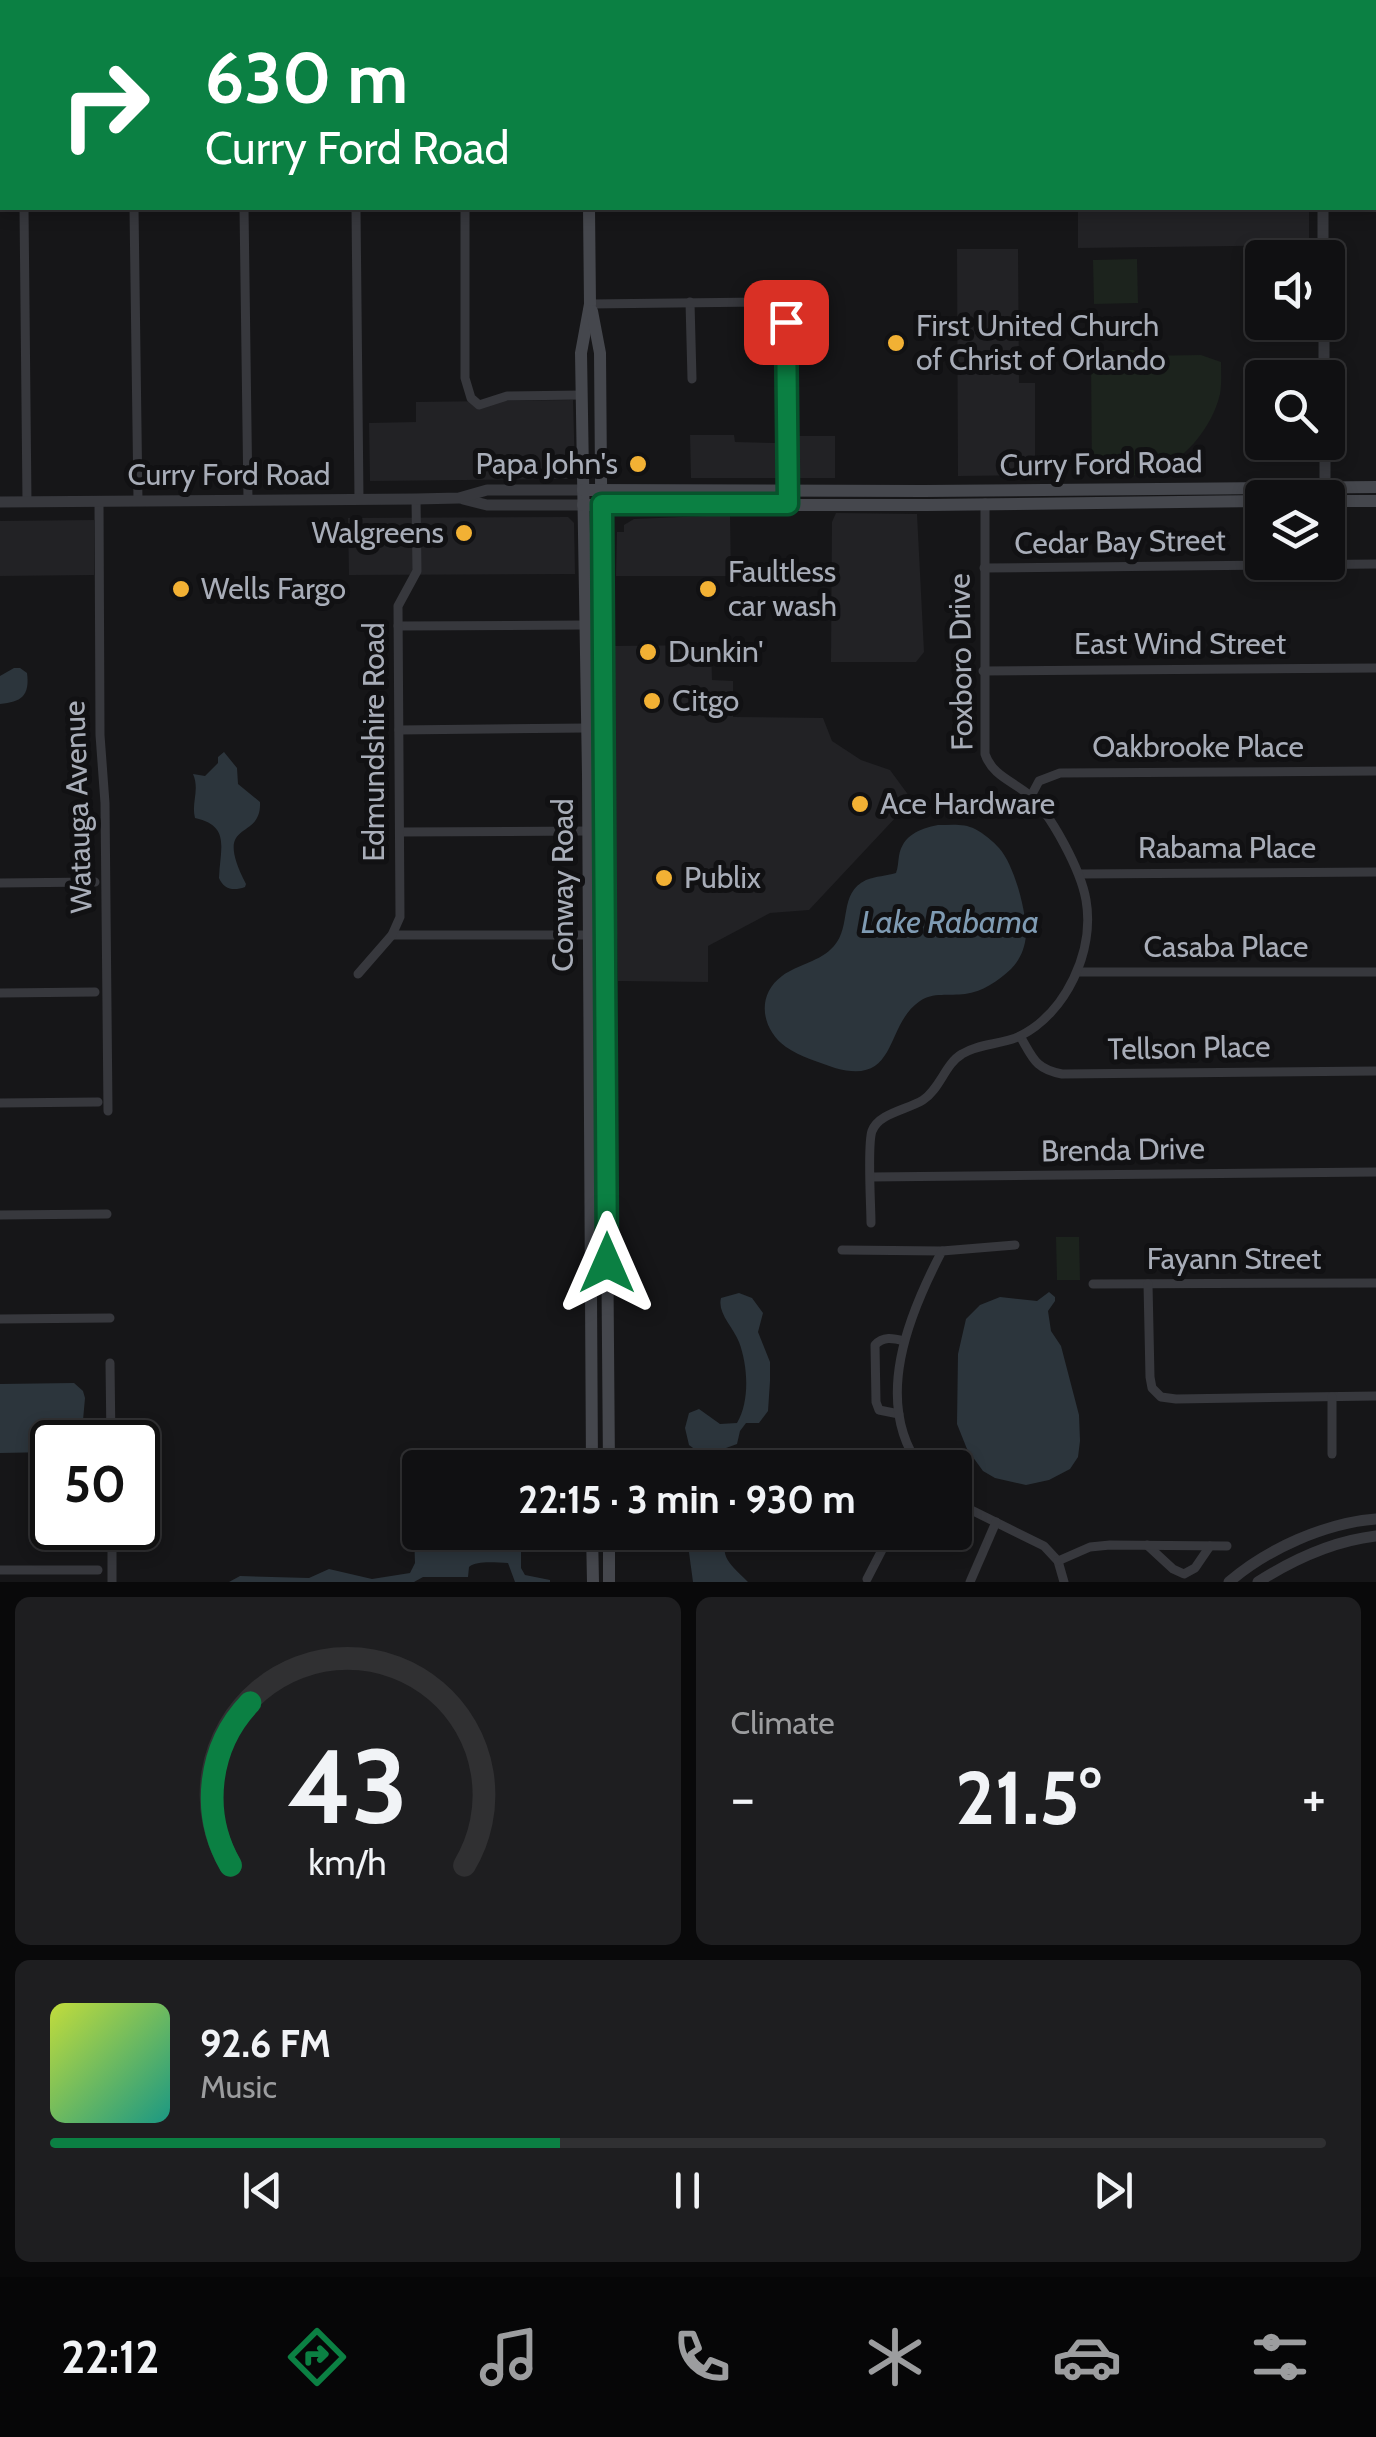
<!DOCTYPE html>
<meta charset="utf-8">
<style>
:root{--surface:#101012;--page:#1e1e20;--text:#f1f3f6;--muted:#9c9d9f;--line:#303032;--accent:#0b8043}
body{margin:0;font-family:Cabin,sans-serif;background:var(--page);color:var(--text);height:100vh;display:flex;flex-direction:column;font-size:38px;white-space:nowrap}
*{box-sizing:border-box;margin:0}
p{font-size:32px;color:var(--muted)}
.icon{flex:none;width:55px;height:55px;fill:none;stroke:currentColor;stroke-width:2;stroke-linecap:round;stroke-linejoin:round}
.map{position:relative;height:1582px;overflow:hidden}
.drawer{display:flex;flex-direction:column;gap:15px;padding:15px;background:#09090a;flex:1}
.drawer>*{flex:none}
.hud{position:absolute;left:0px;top:0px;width:1378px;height:210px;box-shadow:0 5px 15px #0003,0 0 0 2px var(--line);background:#0b8043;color:#fff;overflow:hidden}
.fabs{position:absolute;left:1245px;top:240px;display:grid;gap:20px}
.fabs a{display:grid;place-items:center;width:100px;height:100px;border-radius:10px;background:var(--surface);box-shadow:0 5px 15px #0003,0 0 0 2px var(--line);font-size:50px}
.speed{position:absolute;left:30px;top:1420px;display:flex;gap:20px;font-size:50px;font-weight:700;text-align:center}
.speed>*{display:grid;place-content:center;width:130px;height:130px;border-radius:50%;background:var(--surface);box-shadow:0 5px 15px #0003,0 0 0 2px var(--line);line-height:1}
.speed .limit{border:5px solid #111;border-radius:15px;background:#fff;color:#111}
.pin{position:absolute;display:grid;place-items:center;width:85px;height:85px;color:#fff;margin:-42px;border-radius:20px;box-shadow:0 5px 15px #0006}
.me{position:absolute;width:110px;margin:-55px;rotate:0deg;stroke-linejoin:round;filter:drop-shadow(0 0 8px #0008)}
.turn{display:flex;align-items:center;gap:35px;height:210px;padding:0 40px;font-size:45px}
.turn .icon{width:130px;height:130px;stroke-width:2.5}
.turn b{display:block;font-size:70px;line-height:85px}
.big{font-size:75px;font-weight:700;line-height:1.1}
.drawer .card{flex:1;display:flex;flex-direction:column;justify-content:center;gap:15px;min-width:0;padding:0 35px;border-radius:15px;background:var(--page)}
.drawer .dial{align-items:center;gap:0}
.dial svg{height:260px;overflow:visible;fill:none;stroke:var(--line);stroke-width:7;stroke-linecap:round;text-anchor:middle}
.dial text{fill:var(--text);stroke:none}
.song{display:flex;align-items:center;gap:30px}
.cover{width:120px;height:120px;border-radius:15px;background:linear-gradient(135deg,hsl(70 70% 55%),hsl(170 70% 35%))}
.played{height:10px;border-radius:5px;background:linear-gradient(90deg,var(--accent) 40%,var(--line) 40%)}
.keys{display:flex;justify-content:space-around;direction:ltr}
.heat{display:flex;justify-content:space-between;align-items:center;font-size:55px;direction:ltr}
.drawer .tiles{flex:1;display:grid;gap:15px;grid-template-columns:1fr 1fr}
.card:last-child{grid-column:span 2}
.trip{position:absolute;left:402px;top:1450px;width:570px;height:100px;border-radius:10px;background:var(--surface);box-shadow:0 5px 15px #0003,0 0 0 2px var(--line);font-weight:700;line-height:100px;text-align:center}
.dock{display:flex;height:160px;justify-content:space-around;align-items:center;background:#060607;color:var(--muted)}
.dock .icon{width:70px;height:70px}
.dock .current{color:var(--accent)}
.dock b{font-size:45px;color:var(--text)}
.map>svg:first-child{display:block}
</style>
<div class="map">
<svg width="1376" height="1582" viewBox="0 0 1376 1582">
<rect width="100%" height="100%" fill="#161618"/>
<g fill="#222225">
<polygon points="1078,208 1309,208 1309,245 1078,248"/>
<polygon points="957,249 1018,249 1019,383 1035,383 1035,475 958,476"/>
<polygon points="573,400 575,471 567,479 370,481 369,423 416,422 416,402"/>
<polygon points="690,435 734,435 735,442 776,443 799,436 835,436 835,478 691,478"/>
<polygon points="836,513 917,514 924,652 916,662 831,662 832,522"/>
<polygon points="730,515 731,576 616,576 617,532 624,532 624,525 634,519"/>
<polygon points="568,517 574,523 575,574 349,575 348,518"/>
<polygon points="94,520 94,575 0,576 0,521"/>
<polygon points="711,645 712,680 733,681 733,717 823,718 832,741 861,760 890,770 912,800 809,910 770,913 708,946 708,982 618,981 611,646"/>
</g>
<g fill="#1c231d">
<polygon points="1137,259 1138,303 1094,304 1093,260"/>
<path d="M1102,350H1133L1140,356L1201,355L1221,362C1221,372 1222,383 1220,394C1212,428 1183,464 1148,473C1130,478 1110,475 1092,475L1091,361Z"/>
<polygon points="1056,1237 1079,1237 1080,1280 1057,1280"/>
</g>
<g fill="#2c353c">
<path d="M14,668H20L27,673C30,696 21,702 0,704V676Z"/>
<path d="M224,752L237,768L238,784L260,802C262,843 211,816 246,884L245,887C234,891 224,890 219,878C220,848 231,826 195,818C191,803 200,790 193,774L205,776L218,763V757Z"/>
<path d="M938,825C950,825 964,823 975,829C983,833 994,842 999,848C1014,864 1027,913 1026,935C1025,948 1020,960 1011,969C998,981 982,992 965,994C950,996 932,992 920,1001C884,1025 899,1086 835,1068C818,1062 801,1057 786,1047C761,1029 756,995 782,976C798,964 820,962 834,946C852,926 838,893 866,880C876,876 886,876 896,873C898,868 898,862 899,856C903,835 919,829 938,825Z"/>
<polygon points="1049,1292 1055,1297 1055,1301 1048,1311 1051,1331 1061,1346 1079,1415 1080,1441 1078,1457 1070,1469 1049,1480 1026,1485 995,1478 983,1471 967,1449 957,1424 958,1354 966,1319 980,1305 1000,1297 1037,1301"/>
<path d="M739,1293L752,1298L763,1313L758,1332L770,1362V1381L768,1411L759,1423H746L740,1431L737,1444L704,1456L689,1445L685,1428L689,1413L699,1409L720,1424L737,1423C750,1401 748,1366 739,1342C733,1327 717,1313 721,1298Z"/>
<polygon points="74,1383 83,1391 85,1398 81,1442 52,1442 52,1452 0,1453 0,1384"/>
<path d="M432,1532L521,1533V1568L525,1575L550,1580V1582H515L508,1563C496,1563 478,1560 469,1567L468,1577H423L414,1582H229L240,1576L309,1578L329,1569L372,1579L410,1573L415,1563L414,1533Z"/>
<path d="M692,1533H732C714,1555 733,1566 748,1582H693L688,1545Z"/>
</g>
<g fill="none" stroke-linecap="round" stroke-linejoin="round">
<g stroke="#37383d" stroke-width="9">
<polyline points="111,0 125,2"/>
<polyline points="1020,0 1020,2"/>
<polyline points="222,2 270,0"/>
<polyline points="0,68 2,68"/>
<polyline points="1375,119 1376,119"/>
<polyline points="24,208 27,502"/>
<polyline points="134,208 138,501"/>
<polyline points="244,208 248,500"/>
<polyline points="356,208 359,499"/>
<polyline points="465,208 465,378 471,398 479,405 507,396 581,395"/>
<polyline points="690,302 692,379"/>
<path d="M590,304L761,302C775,305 781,309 786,322L788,493"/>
<polyline points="99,501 100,735 105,803 108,1111"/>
<polyline points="984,568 1376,564"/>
<polyline points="398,626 584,625"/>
<polyline points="983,671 1376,668"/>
<polyline points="399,730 586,728"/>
<polyline points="1031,796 1039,781 1060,773 1376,771"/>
<polyline points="400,832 587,831"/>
<polyline points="1079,874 1376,872"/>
<polyline points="0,883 95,882"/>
<polyline points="392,935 588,935"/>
<polyline points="1077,972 1376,972"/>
<polyline points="358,974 392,935 400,917 398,606 417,571 416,499"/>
<polyline points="0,993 95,992"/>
<path d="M1020,1036C1033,1058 1035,1069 1062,1074L1376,1071"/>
<polyline points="0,1103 98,1102"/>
<polyline points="871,1177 1376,1172"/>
<polyline points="0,1215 107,1214"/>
<path d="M871,1223C871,1205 867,1145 872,1131C879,1113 907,1110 923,1100C940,1089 945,1064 962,1054C979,1043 1002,1045 1020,1036C1066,1013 1095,951 1086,900C1081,871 1051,813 1028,794C1012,781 992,775 985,754V503"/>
<polyline points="842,1250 942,1251"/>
<polyline points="1093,1284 1376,1283"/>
<polyline points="1148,1284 1150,1377 1152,1388 1161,1397 1176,1399 1376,1396"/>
<polyline points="0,1319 110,1318"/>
<polyline points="110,1363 111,1442"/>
<polyline points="1332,1397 1332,1454"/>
<path d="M899,1414L879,1410L876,1402L875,1345C883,1336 893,1338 904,1341"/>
<path d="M921,1468C872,1402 909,1314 942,1251L1015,1245"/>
<polyline points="955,1502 1044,1546 1058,1561 1064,1582"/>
<polyline points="112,1528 112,1582"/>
<polyline points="875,1532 876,1544 883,1548 894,1532"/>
<polyline points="1147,1545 1173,1569 1184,1574 1195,1568 1210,1546"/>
<polyline points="1058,1561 1090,1547 1110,1545 1227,1546"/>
<polyline points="0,1570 98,1570"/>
<polyline points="867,1579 883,1548"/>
<polyline points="970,1582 996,1522"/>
</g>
<g stroke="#37383d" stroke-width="11">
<polyline points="1319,0 1319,2"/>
<polyline points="1323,208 1323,258"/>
<polyline points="1324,322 1324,378"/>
<polyline points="1325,442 1325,493"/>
<polyline points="463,499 487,505 583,505"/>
<polyline points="0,502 416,499 459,498 487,490 583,490"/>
<path d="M1229,1582C1267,1549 1325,1523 1376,1519"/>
<path d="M1258,1582C1294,1559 1333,1541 1376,1536"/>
</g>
<g stroke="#45474d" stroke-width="12">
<polyline points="586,2 587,0"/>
<polyline points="589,208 590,304 581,353 588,775 592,1468"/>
<polyline points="592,311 600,353 609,1468"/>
<polyline points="583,490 924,491 1376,487"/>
<polyline points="1328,501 1376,501"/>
<polyline points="583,505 928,505 1262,501"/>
<polyline points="592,1532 593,1582"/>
<polyline points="609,1532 609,1582"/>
</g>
</g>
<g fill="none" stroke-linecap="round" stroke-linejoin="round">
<g stroke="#07532c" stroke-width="25">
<polyline id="route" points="607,1263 602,504 788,504 786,322"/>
</g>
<use href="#route" stroke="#0b8043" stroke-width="18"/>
</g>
<g fill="#f2b134" stroke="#111113" stroke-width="4">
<circle cx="896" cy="343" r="10"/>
<circle cx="638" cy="464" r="10"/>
<circle cx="464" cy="533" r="10"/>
<circle cx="181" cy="589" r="10"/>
<circle cx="708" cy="589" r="10"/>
<circle cx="648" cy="652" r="10"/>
<circle cx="652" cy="701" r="10"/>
<circle cx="860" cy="804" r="10"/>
<circle cx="664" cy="878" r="10"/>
</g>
<g text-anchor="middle" stroke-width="10" stroke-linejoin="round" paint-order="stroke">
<g font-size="30" fill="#a8adb8" stroke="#111113" text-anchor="start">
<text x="916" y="336">First United Church<tspan x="916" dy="34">of Christ of Orlando</tspan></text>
<text x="618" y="474" text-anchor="end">Papa John's</text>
<text x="444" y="543" text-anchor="end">Walgreens</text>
<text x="728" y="582">Faultless<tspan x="728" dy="34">car wash</tspan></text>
<text x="201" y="599">Wells Fargo</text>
<text x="668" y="662">Dunkin'</text>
<text x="672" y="711">Citgo</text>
<text x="880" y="814">Ace Hardware</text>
<text x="684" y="888">Publix</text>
</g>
<g font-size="30" fill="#a8adb8" stroke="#111113">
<text transform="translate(1101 464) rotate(-1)" y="10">Curry Ford Road</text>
<text x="229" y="485">Curry Ford Road</text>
<text transform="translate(1120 542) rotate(-1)" y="10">Cedar Bay Street</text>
<text x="1180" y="654">East Wind Street</text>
<text transform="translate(961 662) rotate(-91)" y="10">Foxboro Drive</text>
<text transform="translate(374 742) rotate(-90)" y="10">Edmundshire Road</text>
<text x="1198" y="757">Oakbrooke Place</text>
<text transform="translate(78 807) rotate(-92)" y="10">Watauga Avenue</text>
<text x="1227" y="858">Rabama Place</text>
<text transform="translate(563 885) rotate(-90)" y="10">Conway Road</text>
<text x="1226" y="957">Casaba Place</text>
<text transform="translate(1189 1048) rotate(-1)" y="10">Tellson Place</text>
<text transform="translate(1123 1150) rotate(-1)" y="10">Brenda Drive</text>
<text x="1234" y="1269">Fayann Street</text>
</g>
<g font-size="32" font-style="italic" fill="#7f9bb3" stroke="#111113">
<text x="950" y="933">Lake Rabama</text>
</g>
</g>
</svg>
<div class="fabs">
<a><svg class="icon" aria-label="sound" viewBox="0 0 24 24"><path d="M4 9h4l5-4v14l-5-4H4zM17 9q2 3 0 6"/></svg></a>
<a><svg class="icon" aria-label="search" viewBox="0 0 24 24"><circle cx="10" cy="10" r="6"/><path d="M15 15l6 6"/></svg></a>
<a><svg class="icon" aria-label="layers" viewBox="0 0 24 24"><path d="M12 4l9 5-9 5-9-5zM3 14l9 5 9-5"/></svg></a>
</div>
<div class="speed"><div class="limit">50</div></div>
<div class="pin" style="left:786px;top:322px;background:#d93025"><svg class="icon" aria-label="arrive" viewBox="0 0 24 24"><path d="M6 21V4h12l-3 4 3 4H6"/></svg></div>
<svg class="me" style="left:607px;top:1263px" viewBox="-20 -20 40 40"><path d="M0-17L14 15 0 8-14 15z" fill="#0b8043" stroke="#fff" stroke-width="4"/></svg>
<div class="trip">22:15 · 3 min · 930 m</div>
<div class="hud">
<div class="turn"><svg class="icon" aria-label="right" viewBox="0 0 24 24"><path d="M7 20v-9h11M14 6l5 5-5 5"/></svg><div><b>630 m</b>Curry Ford Road</div></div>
</div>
</div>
<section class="drawer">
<div class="tiles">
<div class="card dial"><svg viewBox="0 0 100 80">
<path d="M14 69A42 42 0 1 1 86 69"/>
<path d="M14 69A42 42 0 0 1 20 19" stroke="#0b8043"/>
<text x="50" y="56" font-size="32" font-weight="700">43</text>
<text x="50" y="72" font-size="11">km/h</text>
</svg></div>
<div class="card"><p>Climate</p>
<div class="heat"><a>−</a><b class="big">21.5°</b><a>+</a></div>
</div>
<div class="card">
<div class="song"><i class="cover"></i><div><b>92.6 FM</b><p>Music</p></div></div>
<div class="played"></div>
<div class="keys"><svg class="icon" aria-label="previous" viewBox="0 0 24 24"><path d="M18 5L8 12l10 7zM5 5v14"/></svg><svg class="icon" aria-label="pause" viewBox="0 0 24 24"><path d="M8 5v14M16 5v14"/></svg><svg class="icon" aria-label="next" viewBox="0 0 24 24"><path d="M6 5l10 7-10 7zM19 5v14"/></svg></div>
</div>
</div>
</section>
<nav class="dock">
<b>22:12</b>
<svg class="icon current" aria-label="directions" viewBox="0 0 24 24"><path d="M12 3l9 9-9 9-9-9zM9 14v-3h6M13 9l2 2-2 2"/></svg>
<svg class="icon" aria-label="music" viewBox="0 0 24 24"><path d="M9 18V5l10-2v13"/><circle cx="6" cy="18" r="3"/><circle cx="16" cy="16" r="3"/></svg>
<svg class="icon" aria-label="phone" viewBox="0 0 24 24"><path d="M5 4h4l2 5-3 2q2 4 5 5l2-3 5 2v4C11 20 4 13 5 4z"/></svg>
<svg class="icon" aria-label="climate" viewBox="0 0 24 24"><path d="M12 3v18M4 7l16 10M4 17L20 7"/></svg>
<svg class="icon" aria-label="car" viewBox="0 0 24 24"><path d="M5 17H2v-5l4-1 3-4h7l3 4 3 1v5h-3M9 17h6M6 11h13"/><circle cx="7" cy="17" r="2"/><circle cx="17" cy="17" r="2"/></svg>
<svg class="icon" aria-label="filters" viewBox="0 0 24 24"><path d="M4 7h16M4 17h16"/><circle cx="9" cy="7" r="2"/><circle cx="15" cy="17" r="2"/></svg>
</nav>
